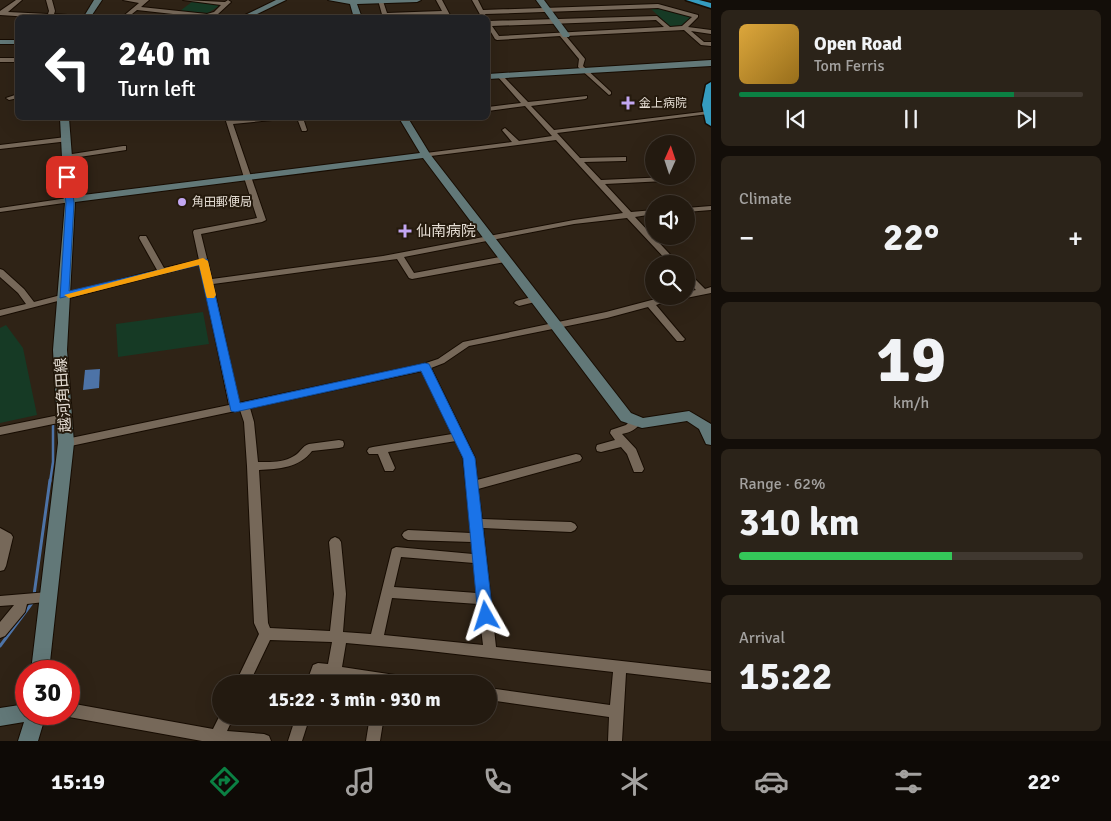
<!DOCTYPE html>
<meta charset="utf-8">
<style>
:root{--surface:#231a10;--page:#2b2319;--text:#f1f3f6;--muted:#a3a19f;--line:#403830;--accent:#0b8043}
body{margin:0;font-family:Signika,"Noto Sans JP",sans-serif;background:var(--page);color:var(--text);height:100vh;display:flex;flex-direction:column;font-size:19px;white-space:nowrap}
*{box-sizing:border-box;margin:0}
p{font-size:16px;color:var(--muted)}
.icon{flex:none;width:28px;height:28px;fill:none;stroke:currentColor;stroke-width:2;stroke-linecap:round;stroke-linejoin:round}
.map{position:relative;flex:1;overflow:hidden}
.details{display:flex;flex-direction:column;gap:10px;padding:10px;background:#130e09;width:400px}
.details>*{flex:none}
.banner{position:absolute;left:15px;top:15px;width:475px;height:105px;border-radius:8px;box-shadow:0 5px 20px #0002,0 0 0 1px var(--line);background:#202124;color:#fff;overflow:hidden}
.needle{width:32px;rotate:3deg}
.fabs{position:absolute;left:645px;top:135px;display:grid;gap:10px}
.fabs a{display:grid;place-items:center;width:50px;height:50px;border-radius:50%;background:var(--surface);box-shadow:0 5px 20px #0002,0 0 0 1px var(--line);font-size:25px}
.speed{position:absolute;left:15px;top:660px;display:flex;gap:10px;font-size:25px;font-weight:700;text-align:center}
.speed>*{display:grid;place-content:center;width:65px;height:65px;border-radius:50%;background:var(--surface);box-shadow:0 5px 20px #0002,0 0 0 1px var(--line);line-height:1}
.speed .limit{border:8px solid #d22;background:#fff;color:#111}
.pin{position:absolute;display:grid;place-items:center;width:42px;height:42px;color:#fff;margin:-21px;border-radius:10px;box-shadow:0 2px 8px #0006}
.me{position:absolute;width:55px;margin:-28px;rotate:354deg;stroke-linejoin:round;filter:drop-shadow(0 0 4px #0008)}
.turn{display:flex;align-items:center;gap:18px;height:105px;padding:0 20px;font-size:22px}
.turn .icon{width:65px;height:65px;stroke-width:2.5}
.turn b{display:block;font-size:35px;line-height:42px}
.big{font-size:38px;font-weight:700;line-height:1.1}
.details .tile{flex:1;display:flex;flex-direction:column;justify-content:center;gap:8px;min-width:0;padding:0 18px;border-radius:8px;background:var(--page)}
.details .dial{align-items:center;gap:0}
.dial b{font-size:65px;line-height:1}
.song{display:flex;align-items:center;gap:15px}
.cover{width:60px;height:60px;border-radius:8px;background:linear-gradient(135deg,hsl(40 70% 55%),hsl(40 70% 35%))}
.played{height:5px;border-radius:2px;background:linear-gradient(90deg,var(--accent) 80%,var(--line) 80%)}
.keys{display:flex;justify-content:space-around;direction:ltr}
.heat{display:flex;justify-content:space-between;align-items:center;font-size:28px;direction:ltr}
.charge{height:8px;border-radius:4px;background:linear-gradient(90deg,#34c759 62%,var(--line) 0)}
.trip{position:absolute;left:212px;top:675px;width:285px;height:50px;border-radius:25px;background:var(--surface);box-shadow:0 5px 20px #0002,0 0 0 1px var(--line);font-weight:700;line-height:50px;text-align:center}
.tabs{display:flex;height:80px;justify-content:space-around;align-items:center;background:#0e0a06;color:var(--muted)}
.tabs .icon{width:35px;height:35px}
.tabs .current{color:var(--accent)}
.tabs b{font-size:22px;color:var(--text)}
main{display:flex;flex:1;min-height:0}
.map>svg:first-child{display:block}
</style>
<main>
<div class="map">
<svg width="711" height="741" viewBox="0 0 711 741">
<rect width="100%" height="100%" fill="#2f2316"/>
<g fill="#163a25">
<polygon points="193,1 222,4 208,13 180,11"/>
<polygon points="649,7 657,7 692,17 681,27 670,27"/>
<polygon points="203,312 209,344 118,357 116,324"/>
<polygon points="6,325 23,348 37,415 0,423 0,328"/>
</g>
<polygon fill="#4d73a7" points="100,369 99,388 83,390 85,370"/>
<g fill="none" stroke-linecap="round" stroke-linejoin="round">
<polyline stroke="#4d73a7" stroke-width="2.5" points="50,482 53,462 53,424"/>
<g stroke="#4d73a7" stroke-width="3">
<polyline points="34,595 50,480"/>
<polyline points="0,646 32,603"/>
</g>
<g stroke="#170c02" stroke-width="2">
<g id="street">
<polygon points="16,0 22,0 8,12 48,14 49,11 46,0 52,0 55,11 54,14 109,18 46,18 0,15 0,11"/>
<polygon points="123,0 149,0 141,7 207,14 214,12 221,5 183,0 225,2 228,0 231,2 218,14 209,18 137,10 127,18 121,18 139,3"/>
<polygon points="378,0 383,1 387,13 442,11 436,0 442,0 451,17 446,18 444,15 383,18"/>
<path d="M472,0H478L483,10L658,4L698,15V17L688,27L711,30V34L691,31L704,42H711V46L701,45L684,30L566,36L585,59L583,66L611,92V94L609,95L578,67L579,59L560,36L497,40L495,39L488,27V21L657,16L670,27L682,26L692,17L658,8L485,14L486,18H482ZM656,20L664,27L499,36L492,26Z"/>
<rect x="0" y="58" width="18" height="4"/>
<path d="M498,75H502L528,102L587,96V98L585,99L531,106L554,130L710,111L711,113L708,114L557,133L580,158L626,157V161H623L584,162L601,180L668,177L669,179L665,181L605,184L631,212L654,210V214L635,217L679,264H670L627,218L574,224L404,257L414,273L505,256L509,259L505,262L412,279L409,278L397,259L213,284L239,403L423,364L438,359L463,342L606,312L667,296H686V292L696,290L686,280V272L689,273L705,289L711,287V293L686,298L682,296L656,305L683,337L685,339L683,341H677L648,307L607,318L469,346L444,363L431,368L475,458L477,480L576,454L580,455L582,458L580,461L576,462L478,489L482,519L571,522L575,524L577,527L575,530L571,532L483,528L496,647L711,671V683L626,673L622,741H608L609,717L489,700V688L610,705L613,672L412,649L346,643L342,667L415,678L420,680L422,684H373L323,676L320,684H306L313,665L318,663L328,664L332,642L270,640L249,684H235L259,634L254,623L247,466L244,422L240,410L66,447L62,446L61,443L62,440L66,439L229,405L200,264L0,316V310L26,304L18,293L0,277V269L3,270L24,289L34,302L157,270L139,238L140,236H146L164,268L199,260L193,232L194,230L257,218L225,118H231L232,120L255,118H275L272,120L233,124L266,220L262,222L201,234L212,279L383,256L574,220L623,213L556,140L423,157L422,155L426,153L512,142L502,130L505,128L519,141L552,136L525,106L488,111V107L521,103L498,77ZM422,371L452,434L373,447L369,448L367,451L369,454H378L385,471H393L395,468L388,452L456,441L463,458L471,533L408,530L404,532L402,535L404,538L408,540L472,542L473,554L396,547L392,549L371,634L343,632L346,594L341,542L339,539L335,537L331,539L329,542L334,594L330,631L270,628L268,623L259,470C279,469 299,468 312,451L339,448L343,447L344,444L343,441L339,440L309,444C302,446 300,453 294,456C283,463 270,462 258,462L254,422L250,408ZM401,557L474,563L477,593L394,587ZM392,598L478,604L483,645L384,635Z"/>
<polygon points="18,94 18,98 9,100 6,98"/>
<polygon points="297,118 303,118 307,130 306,131 302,131"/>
<polygon points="66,137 70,139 69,141 0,149 0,145"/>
<polygon points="123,146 126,146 126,150 66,159 62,157 66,155"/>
<polygon points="68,198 72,200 71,202 0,212 0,208"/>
<polygon points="711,206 711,210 686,212 686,208"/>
<polygon points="536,296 539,297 541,299 539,301 519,306 514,303 516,301"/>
<polygon points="64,414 69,418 68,421 0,435 0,427"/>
<path d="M636,418L641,422C636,430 631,432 622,434L636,449L644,469L642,472H634L627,454L621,447L601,452L597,451L596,448L597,445L615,440L610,433L611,430L626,425L632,419Z"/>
<polygon points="0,528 11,534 13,537 6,566 4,570 0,571"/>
<polygon points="48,592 53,593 54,597 53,601 27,604 25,612 5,636 0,638 0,622 14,605 0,606 0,596"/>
<polygon points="69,703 213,729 221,713 221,716 234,716 227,731 264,734 269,736 271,741 202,741 69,717 64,714 69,714"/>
<polygon points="296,716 310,716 302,741 288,741"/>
<polygon points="370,716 384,716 380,741 366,741"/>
</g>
</g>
<g stroke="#170c02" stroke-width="2">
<g id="secondary">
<polygon points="94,0 102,0 90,18 83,18"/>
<polygon points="276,0 286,0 249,18 239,18"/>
<polygon points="328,0 421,0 417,2 357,4 362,18 354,18 350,4"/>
<polygon points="536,0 544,0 570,35 569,37 563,37"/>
<rect x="0" y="40" width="18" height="4"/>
<polygon points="711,60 711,66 488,79 488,74"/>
<polygon points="60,118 69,118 75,196 420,153 399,118 408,118 430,154 631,413 643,418 689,411 711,424 711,445 706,444 699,429 687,421 642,428 621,421 423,158 75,202 67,350 74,443 49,671 31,671 58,443 53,350 65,203 63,200 64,198"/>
<polygon points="26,704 26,714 46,714 38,741 18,741 24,722 0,726 0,708"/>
</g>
</g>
<g stroke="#170c02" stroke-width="3">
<g id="highway">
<polygon points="686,0 699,0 711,3 711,8"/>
<polygon points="711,82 711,126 706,123 702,105 706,85"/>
</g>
</g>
<use href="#street" fill="#766859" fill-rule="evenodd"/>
<use href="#secondary" fill="#627878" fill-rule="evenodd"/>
<use href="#highway" fill="#359cc0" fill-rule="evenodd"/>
</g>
<polygon fill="#1a73e8" stroke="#114b97" points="67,174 71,177 74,203 69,291 207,259 240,403 425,363 429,364 475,458 493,616 491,621 486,623 481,621 478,616 463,458 421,371 235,412 231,411 199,265 60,298 66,203 63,177"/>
<polygon fill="#f59e0b" points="203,258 208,261 216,295 214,298 207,298 206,295 199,265 69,298 64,295"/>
<g fill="#c3a7f2" stroke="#251a0d" stroke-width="2">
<path d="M625.5 95.5h5v5h5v5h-5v5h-5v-5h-5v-5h5z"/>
<circle cx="182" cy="202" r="5"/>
<path d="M402.5 223.5h5v5h5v5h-5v5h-5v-5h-5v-5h5z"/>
</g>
<g text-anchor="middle" stroke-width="4" stroke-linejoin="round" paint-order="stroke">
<g font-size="12" fill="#e6ded5" stroke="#251a0d" text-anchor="start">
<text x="639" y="107">金上病院</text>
<text x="192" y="206">角田郵便局</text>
</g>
<g font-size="15" fill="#e6ded5" stroke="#251a0d" text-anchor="start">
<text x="416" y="236">仙南病院</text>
</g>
<g font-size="15" fill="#e6ded5" stroke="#251a0d">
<text transform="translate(63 395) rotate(-94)" y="5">越河角田線</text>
</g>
</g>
</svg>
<div class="fabs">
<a><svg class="needle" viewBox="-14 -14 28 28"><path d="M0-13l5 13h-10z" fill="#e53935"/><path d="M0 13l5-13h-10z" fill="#a3a19f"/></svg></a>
<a><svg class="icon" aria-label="sound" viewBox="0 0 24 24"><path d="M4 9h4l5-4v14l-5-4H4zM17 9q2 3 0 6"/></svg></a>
<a><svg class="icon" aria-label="search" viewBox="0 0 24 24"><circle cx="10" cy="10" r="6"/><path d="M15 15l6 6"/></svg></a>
</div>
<div class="speed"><div class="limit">30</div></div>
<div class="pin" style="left:67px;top:177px;background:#d93025"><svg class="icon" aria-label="arrive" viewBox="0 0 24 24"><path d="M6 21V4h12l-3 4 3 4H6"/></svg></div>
<svg class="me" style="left:486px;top:616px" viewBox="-20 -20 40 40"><path d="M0-17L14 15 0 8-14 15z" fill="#1a73e8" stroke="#fff" stroke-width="4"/></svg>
<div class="trip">15:22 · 3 min · 930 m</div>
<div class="banner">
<div class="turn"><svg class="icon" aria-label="left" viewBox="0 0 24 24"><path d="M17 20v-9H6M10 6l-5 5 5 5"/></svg><div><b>240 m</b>Turn left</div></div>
</div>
</div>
<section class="details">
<div class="tile">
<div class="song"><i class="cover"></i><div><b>Open Road</b><p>Tom Ferris</p></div></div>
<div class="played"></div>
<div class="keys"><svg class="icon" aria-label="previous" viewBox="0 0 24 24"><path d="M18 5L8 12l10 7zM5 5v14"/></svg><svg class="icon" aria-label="pause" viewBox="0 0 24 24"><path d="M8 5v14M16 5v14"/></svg><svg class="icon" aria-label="next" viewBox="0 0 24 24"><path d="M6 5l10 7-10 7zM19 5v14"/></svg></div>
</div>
<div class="tile"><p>Climate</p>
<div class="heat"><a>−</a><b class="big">22°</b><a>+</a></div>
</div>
<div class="tile dial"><b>19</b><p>km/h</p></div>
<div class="tile"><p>Range · 62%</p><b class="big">310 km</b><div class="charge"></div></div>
<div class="tile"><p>Arrival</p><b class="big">15:22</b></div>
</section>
</main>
<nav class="tabs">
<b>15:19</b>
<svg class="icon current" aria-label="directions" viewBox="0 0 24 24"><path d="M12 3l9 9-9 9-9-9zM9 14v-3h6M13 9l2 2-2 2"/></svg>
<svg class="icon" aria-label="music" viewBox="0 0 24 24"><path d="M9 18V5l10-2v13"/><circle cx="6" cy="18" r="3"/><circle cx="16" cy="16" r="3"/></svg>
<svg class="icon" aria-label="phone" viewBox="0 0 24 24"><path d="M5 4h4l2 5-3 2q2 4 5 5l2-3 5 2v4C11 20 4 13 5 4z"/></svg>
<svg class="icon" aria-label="climate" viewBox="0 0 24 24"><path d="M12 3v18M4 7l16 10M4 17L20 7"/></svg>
<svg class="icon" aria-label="car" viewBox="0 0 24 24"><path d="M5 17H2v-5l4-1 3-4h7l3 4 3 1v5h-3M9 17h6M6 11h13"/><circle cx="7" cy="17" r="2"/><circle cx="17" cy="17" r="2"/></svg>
<svg class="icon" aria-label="filters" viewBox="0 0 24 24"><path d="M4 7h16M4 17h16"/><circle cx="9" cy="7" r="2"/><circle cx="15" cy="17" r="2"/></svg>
<b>22°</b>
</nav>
